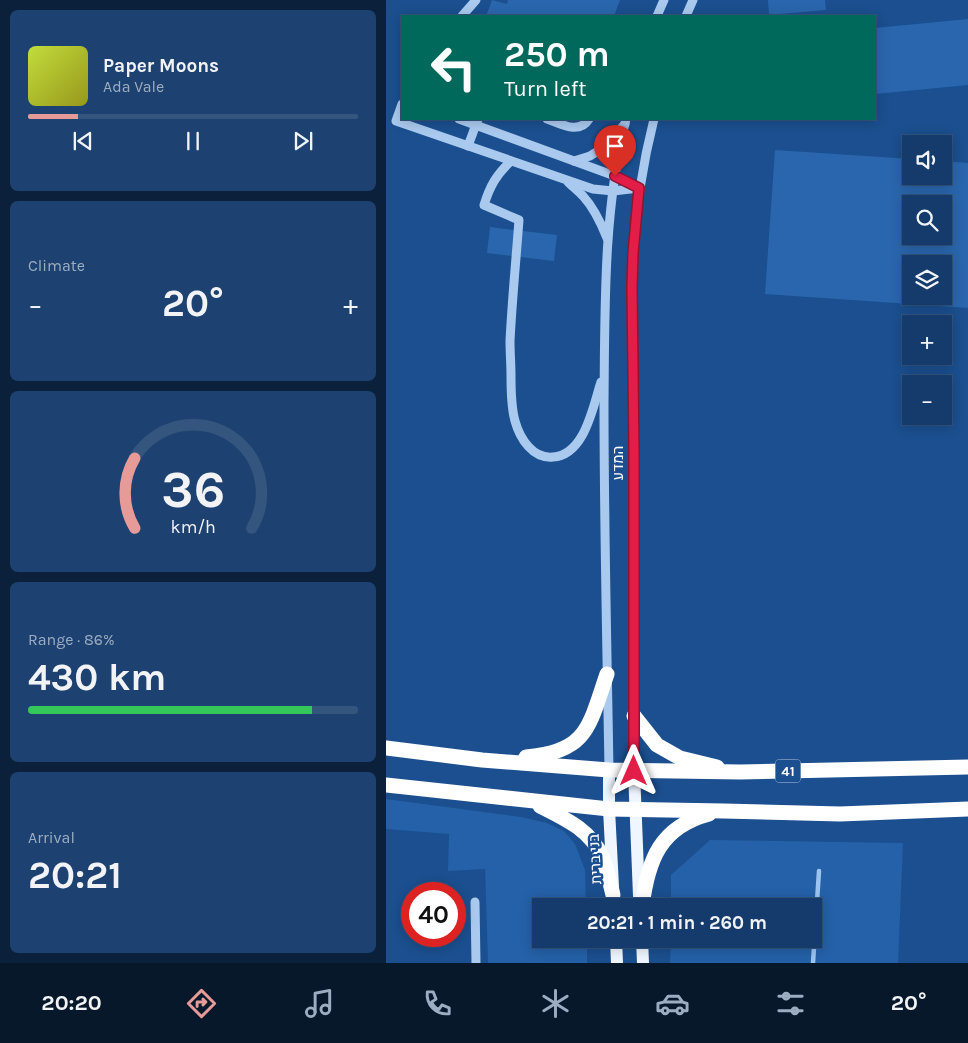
<!DOCTYPE html>
<meta charset="utf-8">
<style>
:root{--surface:#143b6b;--page:#1d4271;--text:#f1f3f6;--muted:#9dadc1;--line:#33557e;--accent:#e69b98}
body{margin:0;font-family:Karla,Heebo,sans-serif;background:var(--page);color:var(--text);height:100vh;display:flex;flex-direction:column;font-size:19px;white-space:nowrap}
*{box-sizing:border-box;margin:0}
p{font-size:16px;color:var(--muted)}
.icon{flex:none;width:28px;height:28px;fill:none;stroke:currentColor;stroke-width:2;stroke-linecap:round;stroke-linejoin:round}
.map{position:relative;flex:1;overflow:hidden}
.drawer{display:flex;flex-direction:column;gap:10px;padding:10px;background:#0b203b;width:386px}
.drawer>*{flex:none}
.hud{position:absolute;left:15px;top:15px;width:475px;height:105px;border-radius:0px;box-shadow:0 2px 12px #0003,0 0 0 1px var(--line);background:#00695c;color:#fff;overflow:hidden}
.controls{position:absolute;left:516px;top:135px;display:grid;gap:10px}
.controls a{display:grid;place-items:center;width:50px;height:50px;border-radius:0px;background:var(--surface);box-shadow:0 2px 12px #0003,0 0 0 1px var(--line);font-size:25px}
.speed{position:absolute;left:15px;top:882px;display:flex;gap:10px;font-size:25px;font-weight:700;text-align:center}
.speed>*{display:grid;place-content:center;width:65px;height:65px;border-radius:50%;background:var(--surface);box-shadow:0 2px 12px #0003,0 0 0 1px var(--line);line-height:1}
.speed .limit{border:8px solid #d22;background:#fff;color:#111}
.pin{position:absolute;display:grid;place-items:center;width:42px;height:42px;color:#fff;margin:-51px -21px;border-radius:50% 50% 50% 0;rotate:-45deg;box-shadow:0 0 5px #0007}
.pin .icon{rotate:45deg}
.me{position:absolute;width:55px;margin:-28px;rotate:0deg;stroke-linejoin:round;filter:drop-shadow(0 0 4px #0008)}
.turn{display:flex;align-items:center;gap:18px;height:105px;padding:0 20px;font-size:22px}
.turn .icon{width:65px;height:65px;stroke-width:2.5}
.turn b{display:block;font-size:35px;line-height:42px}
.big{font-size:38px;font-weight:700;line-height:1.1}
.drawer .widget{flex:1;display:flex;flex-direction:column;justify-content:center;gap:8px;min-width:0;padding:0 18px;border-radius:8px;background:var(--page)}
.drawer .dial{align-items:center;gap:0}
.dial svg{height:130px;overflow:visible;fill:none;stroke:var(--line);stroke-width:7;stroke-linecap:round;text-anchor:middle}
.dial text{fill:var(--text);stroke:none}
.song{display:flex;align-items:center;gap:15px}
.cover{width:60px;height:60px;border-radius:8px;background:linear-gradient(135deg,hsl(70 70% 55%),hsl(60 70% 35%))}
.played{height:5px;border-radius:2px;background:linear-gradient(90deg,var(--accent) 15%,var(--line) 15%)}
.keys{display:flex;justify-content:space-around;direction:ltr}
.heat{display:flex;justify-content:space-between;align-items:center;font-size:28px;direction:ltr}
.charge{height:8px;border-radius:4px;background:linear-gradient(90deg,#34c759 86%,var(--line) 0)}
.trip{position:absolute;left:146px;top:898px;width:290px;height:50px;border-radius:0px;background:var(--surface);box-shadow:0 2px 12px #0003,0 0 0 1px var(--line);font-weight:700;line-height:50px;text-align:center}
.dock{display:flex;height:80px;justify-content:space-around;align-items:center;background:#08182b;color:var(--muted)}
.dock .icon{width:35px;height:35px}
.dock .on{color:var(--accent)}
.dock b{font-size:22px;color:var(--text)}
main{display:flex;flex:1;min-height:0}
.map>svg:first-child{display:block}
</style>
<main>
<section class="drawer">
<div class="widget">
<div class="song"><i class="cover"></i><div><b>Paper Moons</b><p>Ada Vale</p></div></div>
<div class="played"></div>
<div class="keys"><svg class="icon" aria-label="previous" viewBox="0 0 24 24"><path d="M18 5L8 12l10 7zM5 5v14"/></svg><svg class="icon" aria-label="pause" viewBox="0 0 24 24"><path d="M8 5v14M16 5v14"/></svg><svg class="icon" aria-label="next" viewBox="0 0 24 24"><path d="M6 5l10 7-10 7zM19 5v14"/></svg></div>
</div>
<div class="widget"><p>Climate</p>
<div class="heat"><a>−</a><b class="big">20°</b><a>+</a></div>
</div>
<div class="widget dial"><svg viewBox="0 0 100 80">
<path d="M14 69A42 42 0 1 1 86 69"/>
<path d="M14 69A42 42 0 0 1 14 26" stroke="#e69b98"/>
<text x="50" y="56" font-size="32" font-weight="700">36</text>
<text x="50" y="72" font-size="11">km/h</text>
</svg></div>
<div class="widget"><p>Range · 86%</p><b class="big">430 km</b><div class="charge"></div></div>
<div class="widget"><p>Arrival</p><b class="big">20:21</b></div>
</section>
<div class="map">
<svg width="582" height="963" viewBox="0 0 582 963">
<rect width="100%" height="100%" fill="#1b4f8f"/>
<g fill="#2461a8">
<polygon points="0,799 135,817 161,823 178,831 189,844 199,870 200,906 155,906 155,939 201,939 201,963 102,963 99,869 62,871 63,834 0,829"/>
<polygon points="324,840 517,843 512,963 284,963 285,939 428,939 428,906 285,906 285,875"/>
</g>
<g fill="none" stroke-linecap="round" stroke-linejoin="round">
<polyline stroke="#9cc4f0" stroke-width="4.5" points="427,963 433,871"/>
</g>
<g fill="#2a66ad" fill-rule="evenodd">
<polygon points="106,0 121,4 122,0 234,0 228,16 100,16"/>
<polygon points="382,0 439,0 440,10 383,15"/>
<polygon points="582,19 582,85 489,94 489,28"/>
<path d="M389,150L525,159V176H558V161L582,163V308L379,294ZM525,204H558V236H525ZM525,264H558V296H525Z"/>
<polygon points="104,227 171,235 168,261 101,253"/>
</g>
<g fill="none" stroke-linecap="round" stroke-linejoin="round">
<g stroke="#a9c9ee" stroke-width="9">
<polyline points="76,16 90,0"/>
<polyline points="271,16 278,0"/>
<polyline points="300,16 307,0"/>
<polyline points="16,104 10,121 207,189 227,191 253,188"/>
<polyline points="73,119 229,176 253,188"/>
<path d="M161,119C175,124 193,135 203,119"/>
<polyline points="82,146 92,119"/>
<path d="M125,161C110,175 104,186 98,205L133,220C130,260 126,301 124,341C124,353 125,364 125,376C125,391 125,407 129,421C134,439 147,459 167,457C199,455 207,406 215,382"/>
<polyline points="188,161 204,156 215,149 239,124"/>
<path d="M182,182C187,187 192,191 197,196C208,208 215,223 221,238"/>
<path d="M223,770C221,648 218,526 218,404C219,309 217,212 240,119"/>
<path d="M248,771V452L246,287C247,230 254,174 268,119"/>
<polyline points="89,902 90,963"/>
</g>
<g stroke="#f0f6ff" stroke-width="12">
<polyline points="223,770 223,809 228,906"/>
<polyline points="248,771 253,896"/>
<polyline points="230,939 231,963"/>
<polyline points="256,939 257,963"/>
</g>
<g stroke="#fff" stroke-width="15">
<polyline points="248,716 271,745 294,758 331,767"/>
<polyline points="0,748 96,760 223,770 354,772 582,767"/>
<path d="M140,757C202,752 203,726 221,674"/>
<polyline points="0,785 223,809 338,811 454,814 582,809"/>
<path d="M154,806C178,818 205,830 216,857C221,869 224,883 227,895"/>
<path d="M256,906C262,860 274,827 323,814"/>
</g>
</g>
<g fill="none" stroke-linecap="round" stroke-linejoin="round">
<g stroke="#92132f" stroke-width="12">
<polyline id="route" points="229,176 253,188 247,253 246,288 248,452 248,771"/>
</g>
<use href="#route" stroke="#e11d48" stroke-width="9"/>
</g>
<g text-anchor="middle" stroke-width="5" stroke-linejoin="round" paint-order="stroke">
<rect fill="#1b4f8f" stroke="#bbcadd" stroke-width="1" x="389.5" y="759.5" width="25" height="23" rx="4"/>
<g font-size="14" font-weight="bold" fill="#fff">
<text x="402" y="776">41</text>
</g>
<g font-size="15" fill="#fff" stroke="#1b4f8f">
<text transform="translate(232 463) rotate(-90)" y="5">המדע</text>
<text transform="translate(209 859) rotate(-93)" y="5">בני ברית</text>
</g>
</g>
</svg>
<div class="controls">
<a><svg class="icon" aria-label="sound" viewBox="0 0 24 24"><path d="M4 9h4l5-4v14l-5-4H4zM17 9q2 3 0 6"/></svg></a>
<a><svg class="icon" aria-label="search" viewBox="0 0 24 24"><circle cx="10" cy="10" r="6"/><path d="M15 15l6 6"/></svg></a>
<a><svg class="icon" aria-label="layers" viewBox="0 0 24 24"><path d="M12 4l9 5-9 5-9-5zM3 14l9 5 9-5"/></svg></a>
<a>+</a>
<a>−</a>
</div>
<div class="speed"><div class="limit">40</div></div>
<div class="pin" style="left:229px;top:176px;background:#d93025"><svg class="icon" aria-label="arrive" viewBox="0 0 24 24"><path d="M6 21V4h12l-3 4 3 4H6"/></svg></div>
<svg class="me" style="left:248px;top:771px" viewBox="-20 -20 40 40"><path d="M0-17L14 15 0 8-14 15z" fill="#e11d48" stroke="#fff" stroke-width="4"/></svg>
<div class="trip">20:21 · 1 min · 260 m</div>
<div class="hud">
<div class="turn"><svg class="icon" aria-label="left" viewBox="0 0 24 24"><path d="M17 20v-9H6M10 6l-5 5 5 5"/></svg><div><b>250 m</b>Turn left</div></div>
</div>
</div>
</main>
<nav class="dock">
<b>20:20</b>
<svg class="icon on" aria-label="directions" viewBox="0 0 24 24"><path d="M12 3l9 9-9 9-9-9zM9 14v-3h6M13 9l2 2-2 2"/></svg>
<svg class="icon" aria-label="music" viewBox="0 0 24 24"><path d="M9 18V5l10-2v13"/><circle cx="6" cy="18" r="3"/><circle cx="16" cy="16" r="3"/></svg>
<svg class="icon" aria-label="phone" viewBox="0 0 24 24"><path d="M5 4h4l2 5-3 2q2 4 5 5l2-3 5 2v4C11 20 4 13 5 4z"/></svg>
<svg class="icon" aria-label="climate" viewBox="0 0 24 24"><path d="M12 3v18M4 7l16 10M4 17L20 7"/></svg>
<svg class="icon" aria-label="car" viewBox="0 0 24 24"><path d="M5 17H2v-5l4-1 3-4h7l3 4 3 1v5h-3M9 17h6M6 11h13"/><circle cx="7" cy="17" r="2"/><circle cx="17" cy="17" r="2"/></svg>
<svg class="icon" aria-label="filters" viewBox="0 0 24 24"><path d="M4 7h16M4 17h16"/><circle cx="9" cy="7" r="2"/><circle cx="15" cy="17" r="2"/></svg>
<b>20°</b>
</nav>
